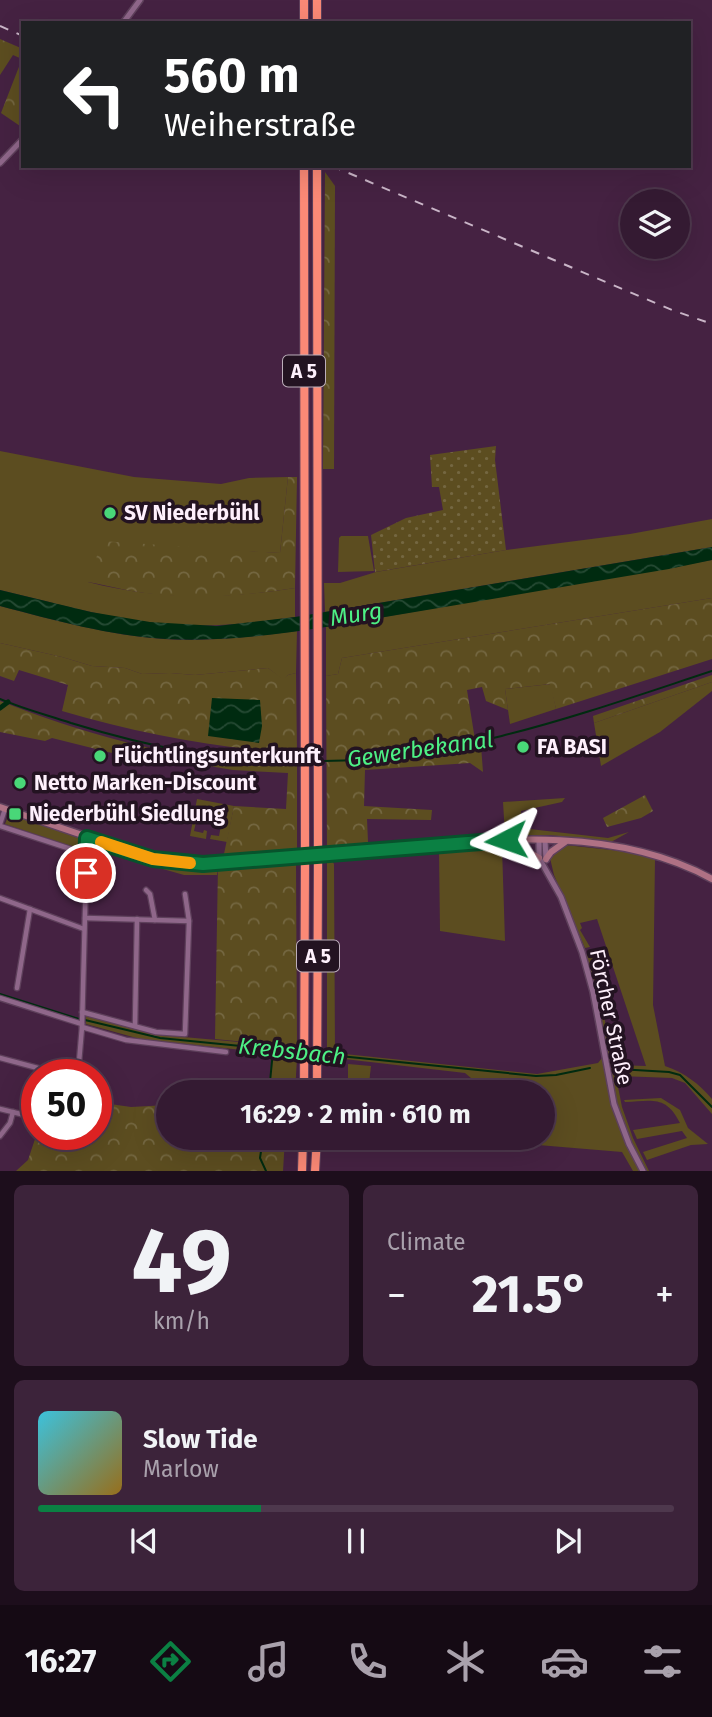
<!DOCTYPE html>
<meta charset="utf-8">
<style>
:root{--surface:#341a32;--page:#3c233a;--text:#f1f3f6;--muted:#a9a1ac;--line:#4e384d;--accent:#0b8043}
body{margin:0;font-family:"Fira Sans",sans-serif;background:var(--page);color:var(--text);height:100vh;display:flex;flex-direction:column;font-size:26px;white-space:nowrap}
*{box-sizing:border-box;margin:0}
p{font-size:23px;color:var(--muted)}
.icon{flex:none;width:38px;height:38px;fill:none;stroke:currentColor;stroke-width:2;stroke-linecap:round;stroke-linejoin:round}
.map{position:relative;height:1171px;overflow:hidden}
.sheet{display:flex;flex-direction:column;gap:14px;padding:14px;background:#1d0e1c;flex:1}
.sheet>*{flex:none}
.top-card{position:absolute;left:21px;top:21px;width:670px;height:147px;border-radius:0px;box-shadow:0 7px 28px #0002,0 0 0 2px var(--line);background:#202124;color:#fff;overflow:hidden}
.controls{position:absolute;left:620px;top:189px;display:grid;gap:14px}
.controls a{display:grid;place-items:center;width:70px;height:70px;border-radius:50%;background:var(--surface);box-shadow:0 7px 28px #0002,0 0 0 2px var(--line);font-size:35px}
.speed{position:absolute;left:21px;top:1059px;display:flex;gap:14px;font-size:35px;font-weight:700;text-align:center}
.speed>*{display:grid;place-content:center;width:91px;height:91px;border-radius:50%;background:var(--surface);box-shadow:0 7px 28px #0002,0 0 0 2px var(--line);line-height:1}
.speed .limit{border:10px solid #d22;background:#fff;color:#111}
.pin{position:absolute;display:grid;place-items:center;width:60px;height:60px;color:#fff;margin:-30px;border:4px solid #fff;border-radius:50%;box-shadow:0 2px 7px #0007}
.me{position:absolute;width:77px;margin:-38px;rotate:266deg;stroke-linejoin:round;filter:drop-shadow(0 0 5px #0008)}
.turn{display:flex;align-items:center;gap:24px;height:147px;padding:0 28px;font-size:32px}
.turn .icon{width:91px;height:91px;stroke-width:2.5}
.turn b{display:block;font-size:49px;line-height:60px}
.big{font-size:52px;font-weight:700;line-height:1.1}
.sheet .widget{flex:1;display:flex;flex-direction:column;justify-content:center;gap:10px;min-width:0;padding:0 24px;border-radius:10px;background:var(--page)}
.sheet .dial{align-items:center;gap:0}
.dial b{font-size:91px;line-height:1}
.song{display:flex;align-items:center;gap:21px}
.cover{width:84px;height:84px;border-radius:10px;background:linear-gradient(135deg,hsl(190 70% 55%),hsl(40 70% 35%))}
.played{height:7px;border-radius:4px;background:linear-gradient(90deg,var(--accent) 35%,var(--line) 35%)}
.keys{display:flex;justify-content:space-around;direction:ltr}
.heat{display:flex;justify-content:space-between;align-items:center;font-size:38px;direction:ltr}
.sheet .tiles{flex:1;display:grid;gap:14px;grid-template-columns:1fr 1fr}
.widget:last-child{grid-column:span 2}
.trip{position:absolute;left:156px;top:1080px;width:399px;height:70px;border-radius:35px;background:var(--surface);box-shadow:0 7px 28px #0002,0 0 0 2px var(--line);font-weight:700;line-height:70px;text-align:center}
.tabs{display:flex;height:112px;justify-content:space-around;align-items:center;background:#150a14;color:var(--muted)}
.tabs .icon{width:49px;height:49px}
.tabs .selected{color:var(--accent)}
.tabs b{font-size:32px;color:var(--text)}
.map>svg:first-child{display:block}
</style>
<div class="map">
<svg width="712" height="1171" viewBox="0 0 712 1171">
<defs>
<pattern id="forest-crowns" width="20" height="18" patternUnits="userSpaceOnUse" patternTransform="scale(1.75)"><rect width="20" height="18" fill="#5c4d20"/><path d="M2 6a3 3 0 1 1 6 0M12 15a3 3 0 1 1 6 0" fill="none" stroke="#746741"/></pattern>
<pattern id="park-dots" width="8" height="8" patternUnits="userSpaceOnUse" patternTransform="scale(1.75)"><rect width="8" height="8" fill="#5c4d20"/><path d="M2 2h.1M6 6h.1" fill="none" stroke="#746741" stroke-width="1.8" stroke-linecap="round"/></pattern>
<pattern id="water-waves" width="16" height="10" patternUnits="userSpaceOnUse" patternTransform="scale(1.75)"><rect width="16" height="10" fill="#002b10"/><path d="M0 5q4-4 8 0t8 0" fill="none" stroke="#264a34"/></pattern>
</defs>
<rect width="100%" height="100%" fill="#452242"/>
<g fill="#5c4d20">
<path d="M0,451L134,477L221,484L249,478L288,477L280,553L219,550L88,582C157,600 226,599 295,588V617C258,622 221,627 183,625C122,623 60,604 0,590Z"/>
<polygon points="712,519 712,547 325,612 324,583 340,583 376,572 506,550 630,534"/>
<polygon points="341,536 368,536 374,571 338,572 339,538"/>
<polygon points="712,560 712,598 342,658 338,674 326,676 326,627"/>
<path d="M0,606C53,620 108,635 163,639C208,642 253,637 297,631L296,673L288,675L283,680L268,668L195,675L170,673L142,674L125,668L92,666L62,657L0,643Z"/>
<polygon points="712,682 712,691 660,732 601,766 594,723"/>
<polygon points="551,684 556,709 510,724 505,689"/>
<polygon points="565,798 562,802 521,811 521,828 608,838 629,832 611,842 550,835 505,835 503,802"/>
<polygon points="197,799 234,806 227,842 210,839 211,835 219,836 223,814 207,814 207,811 199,809 194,831 203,833 204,830 207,831 206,839 190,836"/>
<polygon points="9,814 80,838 84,848 80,849 5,824"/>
<polygon points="96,842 165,863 218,866 217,875 184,875 89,848 90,843"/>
<path d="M565,845L630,852L655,859L653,1005L665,1066C685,1073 698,1083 712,1099V1114L685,1083L672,1078L619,1076L616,1065L646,1066L597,919L580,923L582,928L580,930L590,947L585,948L554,875L550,858L555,852Z"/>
<polygon points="502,847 505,941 440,931 439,849"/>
<path d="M327,858H330L334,864L335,1053L537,1074L598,1063L602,1058C609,1098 621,1135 640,1171H633L622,1152L526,1144L527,1138H542V1092H528V1079L471,1078L465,1073L327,1057Z"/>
<polygon points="588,954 592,955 622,1107 633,1138 649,1171 646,1171 634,1148 617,1105 586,956"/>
<polygon points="86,1016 161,1035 297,1047 297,1056 140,1039 86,1024"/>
<polygon points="272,1057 297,1059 295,1092 268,1092"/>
<polygon points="348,1064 371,1066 368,1092 348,1092"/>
<path d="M661,1098L680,1110L688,1128L708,1144L691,1145L647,1160L643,1152L687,1138L682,1131L637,1139L633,1130L680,1123C666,1095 652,1101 625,1102L624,1100Z"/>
</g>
<g fill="url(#forest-crowns)">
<polygon points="0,39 23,49 23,128 1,113 22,59 13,55 0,75"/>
<polygon points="325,172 335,186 334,469 323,469"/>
<path d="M288,477H297L295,588C248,595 201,600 153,594C131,592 110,586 88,582L102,541L280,553Z"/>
<polygon points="712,598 712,659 556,709 550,684 505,689 508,710 486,701 482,687 467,690 476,746 481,746 483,772 470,763 365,770 364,806 432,810 431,820 367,819 368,842 327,849 326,676 338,674 342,658"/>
<path d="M0,643L62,657L92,666L125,668L142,674L170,673L195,675L268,668L283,679L288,675L296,673L297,753C213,748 142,734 62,711L68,685L19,670L14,681L0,676Z"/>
<polygon points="712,675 712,682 594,723 593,716"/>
<path d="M0,701C94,738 196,765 297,766V853L235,857L224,854L234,806L286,809L288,773L233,770L143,755L128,757L52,738L45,741L0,732Z"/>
<polygon points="645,795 653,811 641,818 607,827 603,818"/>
<polygon points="271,864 296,865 297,1047 215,1039 218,866"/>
<polygon points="96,1102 131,1107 168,1105 168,1138 285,1138 283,1171 16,1171 28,1160 37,1133 96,1134"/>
</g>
<polygon fill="url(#park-dots)" points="496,446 495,460 506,550 375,572 371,535 406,518 443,510 439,487 432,487 430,455"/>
<g fill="url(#water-waves)">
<path d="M712,547V560L669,569C578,584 488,600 397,615C321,628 244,643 166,639C110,636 54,620 0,606V590L91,612L150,622L217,626L295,617Z"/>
<polygon points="212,698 260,700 262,726 259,743 208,736"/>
</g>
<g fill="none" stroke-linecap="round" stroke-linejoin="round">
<g stroke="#002b10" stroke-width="2">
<path d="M0,699C23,709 47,715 71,723C146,746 224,763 303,761"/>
<path d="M323,761C460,759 584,713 712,671"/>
<polyline points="0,994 79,1019"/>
<polyline points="85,1020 160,1038 300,1052"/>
<polyline points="320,1054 536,1076 556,1075 590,1068"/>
<polyline points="618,1069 669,1072 680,1075 712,1107"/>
<polyline points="269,1092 273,1051"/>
<polyline points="263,1138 260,1158 266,1171"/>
</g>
<polyline stroke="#002b10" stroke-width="5" points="0,708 8,702"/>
<g stroke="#5e405b" stroke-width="7">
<g id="minor">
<polyline points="0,824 5,809"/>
<polyline points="0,826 86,854"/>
<polyline points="146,890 150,894 155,920"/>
<polyline points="0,898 84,929"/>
<polyline points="85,918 189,921"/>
<polyline points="17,988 30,909"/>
<polyline points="0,998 82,1024"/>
<polyline points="82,1012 156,1032 185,1034 189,921 185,894"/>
<polyline points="135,1026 137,919"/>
<polyline points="82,1027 126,1040 226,1052"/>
<polyline points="0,1058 60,1074"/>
<polyline points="78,1074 82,1027 87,838"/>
<polyline points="0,1109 37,1118"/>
<polyline points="0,1136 10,1123 13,1112"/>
</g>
</g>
<g stroke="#5e405b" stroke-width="8">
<g id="tertiary">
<polyline points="123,23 140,0"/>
<polyline points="0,163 23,139"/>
<polyline points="539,840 539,858 561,897 582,952 593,992 614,1104 629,1144 643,1171"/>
<polyline points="545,840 546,860"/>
</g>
</g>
<g stroke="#5e405b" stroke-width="9">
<g id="secondary">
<path d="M0,807L153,859L203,864C265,860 327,854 389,849C495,839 614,825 712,879"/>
<polyline points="508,841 539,858"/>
<polyline points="546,859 551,852 565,842"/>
</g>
</g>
<g stroke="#5e405b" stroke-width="10">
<g id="motorway">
<polyline points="304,0 304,23"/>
<polyline points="317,0 317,23"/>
<polyline points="304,166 305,846"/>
<polyline points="317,166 318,845"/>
<polyline points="304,1092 305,866"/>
<polyline points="317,1092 318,864"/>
<polyline points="302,1171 303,1138"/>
<polyline points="315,1171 317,1138"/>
</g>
</g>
<use href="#minor" stroke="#8f678a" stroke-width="4.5"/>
<use href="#tertiary" stroke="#8f678a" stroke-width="5"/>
<use href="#secondary" stroke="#af7184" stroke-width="6"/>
<use href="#motorway" stroke="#fb8976" stroke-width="8"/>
<g stroke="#c9b5c7" stroke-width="2" stroke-dasharray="9 9" stroke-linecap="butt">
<polyline points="0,26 23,36"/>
<polyline points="332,166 672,310 712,324"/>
</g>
<g stroke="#5e405b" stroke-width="10" stroke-linecap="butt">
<g id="motorway-bridge">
<polyline points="318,845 318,864"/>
<polyline points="305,846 305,866"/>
</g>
</g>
<use href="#motorway-bridge" stroke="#fb8976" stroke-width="8"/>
</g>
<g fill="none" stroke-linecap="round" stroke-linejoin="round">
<g stroke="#07532c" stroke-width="18">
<polyline id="route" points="86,873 87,838 153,859 203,864 506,840"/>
</g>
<use href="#route" stroke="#0b8043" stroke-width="12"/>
<polyline stroke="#f59e0b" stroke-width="12" points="101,842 153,859 190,863"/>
</g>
<g fill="#49d778" stroke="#231321" stroke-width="2.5">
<circle cx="110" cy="513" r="7"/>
<circle cx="523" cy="747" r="7"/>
<circle cx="100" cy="756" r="7"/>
<circle cx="20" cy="783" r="7"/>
<rect x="8" y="807" width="14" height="14" rx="3.5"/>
</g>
<g text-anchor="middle" stroke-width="7" stroke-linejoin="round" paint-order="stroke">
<g fill="#231321" stroke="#bcaeba" stroke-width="2">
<rect x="283" y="355.5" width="42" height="31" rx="5"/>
<rect x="297" y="940.5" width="42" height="31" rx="5"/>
</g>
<g font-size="19" font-weight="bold" fill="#fef0fc">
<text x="304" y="378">A 5</text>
<text x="318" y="963">A 5</text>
</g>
<g font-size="21" font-weight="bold" fill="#fef0fc" stroke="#231321" text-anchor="start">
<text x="124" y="520">SV Niederbühl</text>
<text x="537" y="754">FA BASI</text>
<text x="114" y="763">Flüchtlingsunterkunft</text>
<text x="34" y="790">Netto Marken-Discount</text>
<text x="29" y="821">Niederbühl Siedlung</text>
</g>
<g font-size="21" fill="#fef0fc" stroke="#231321">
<text transform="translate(611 1017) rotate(78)" y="7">Förcher Straße</text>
</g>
<g font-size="23" font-style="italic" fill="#4df085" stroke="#231321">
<text transform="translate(356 614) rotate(-9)" y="8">Murg</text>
<text transform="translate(420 749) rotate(-8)" y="8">Gewerbekanal</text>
<text transform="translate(292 1051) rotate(6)" y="8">Krebsbach</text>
</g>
</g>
</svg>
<div class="controls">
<a><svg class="icon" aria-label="layers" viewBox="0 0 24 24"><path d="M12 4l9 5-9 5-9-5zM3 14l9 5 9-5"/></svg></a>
</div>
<div class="speed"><div class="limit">50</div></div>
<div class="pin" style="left:86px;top:873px;background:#d93025"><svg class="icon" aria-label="arrive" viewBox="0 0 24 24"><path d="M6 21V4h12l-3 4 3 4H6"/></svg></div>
<svg class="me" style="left:506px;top:840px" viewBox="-20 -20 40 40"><path d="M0-17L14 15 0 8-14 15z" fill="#0b8043" stroke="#fff" stroke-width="4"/></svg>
<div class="trip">16:29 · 2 min · 610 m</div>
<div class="top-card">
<div class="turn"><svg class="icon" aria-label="left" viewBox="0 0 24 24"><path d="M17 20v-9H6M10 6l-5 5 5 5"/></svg><div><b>560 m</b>Weiherstraße</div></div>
</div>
</div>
<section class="sheet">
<div class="tiles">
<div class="widget dial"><b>49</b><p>km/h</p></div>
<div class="widget"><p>Climate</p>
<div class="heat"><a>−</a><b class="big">21.5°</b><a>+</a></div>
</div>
<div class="widget">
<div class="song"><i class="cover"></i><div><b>Slow Tide</b><p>Marlow</p></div></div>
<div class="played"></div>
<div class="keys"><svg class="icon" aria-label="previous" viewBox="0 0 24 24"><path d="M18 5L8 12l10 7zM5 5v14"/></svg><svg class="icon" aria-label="pause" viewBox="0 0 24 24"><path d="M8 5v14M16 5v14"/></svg><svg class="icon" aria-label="next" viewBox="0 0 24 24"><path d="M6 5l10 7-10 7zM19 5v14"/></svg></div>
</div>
</div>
</section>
<nav class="tabs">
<b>16:27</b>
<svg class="icon selected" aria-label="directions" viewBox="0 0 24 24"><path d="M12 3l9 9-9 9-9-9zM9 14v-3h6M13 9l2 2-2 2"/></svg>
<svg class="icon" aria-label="music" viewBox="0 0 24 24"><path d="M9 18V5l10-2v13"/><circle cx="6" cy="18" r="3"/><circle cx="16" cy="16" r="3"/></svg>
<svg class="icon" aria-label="phone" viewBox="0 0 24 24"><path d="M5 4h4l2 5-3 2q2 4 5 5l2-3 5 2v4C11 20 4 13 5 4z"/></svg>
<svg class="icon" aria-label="climate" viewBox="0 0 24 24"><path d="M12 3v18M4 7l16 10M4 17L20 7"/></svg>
<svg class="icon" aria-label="car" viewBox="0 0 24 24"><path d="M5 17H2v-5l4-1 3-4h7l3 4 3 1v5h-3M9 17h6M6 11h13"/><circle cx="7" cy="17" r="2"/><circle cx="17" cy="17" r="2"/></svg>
<svg class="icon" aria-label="filters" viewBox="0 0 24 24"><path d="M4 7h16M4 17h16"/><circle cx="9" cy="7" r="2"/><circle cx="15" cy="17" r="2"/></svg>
</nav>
